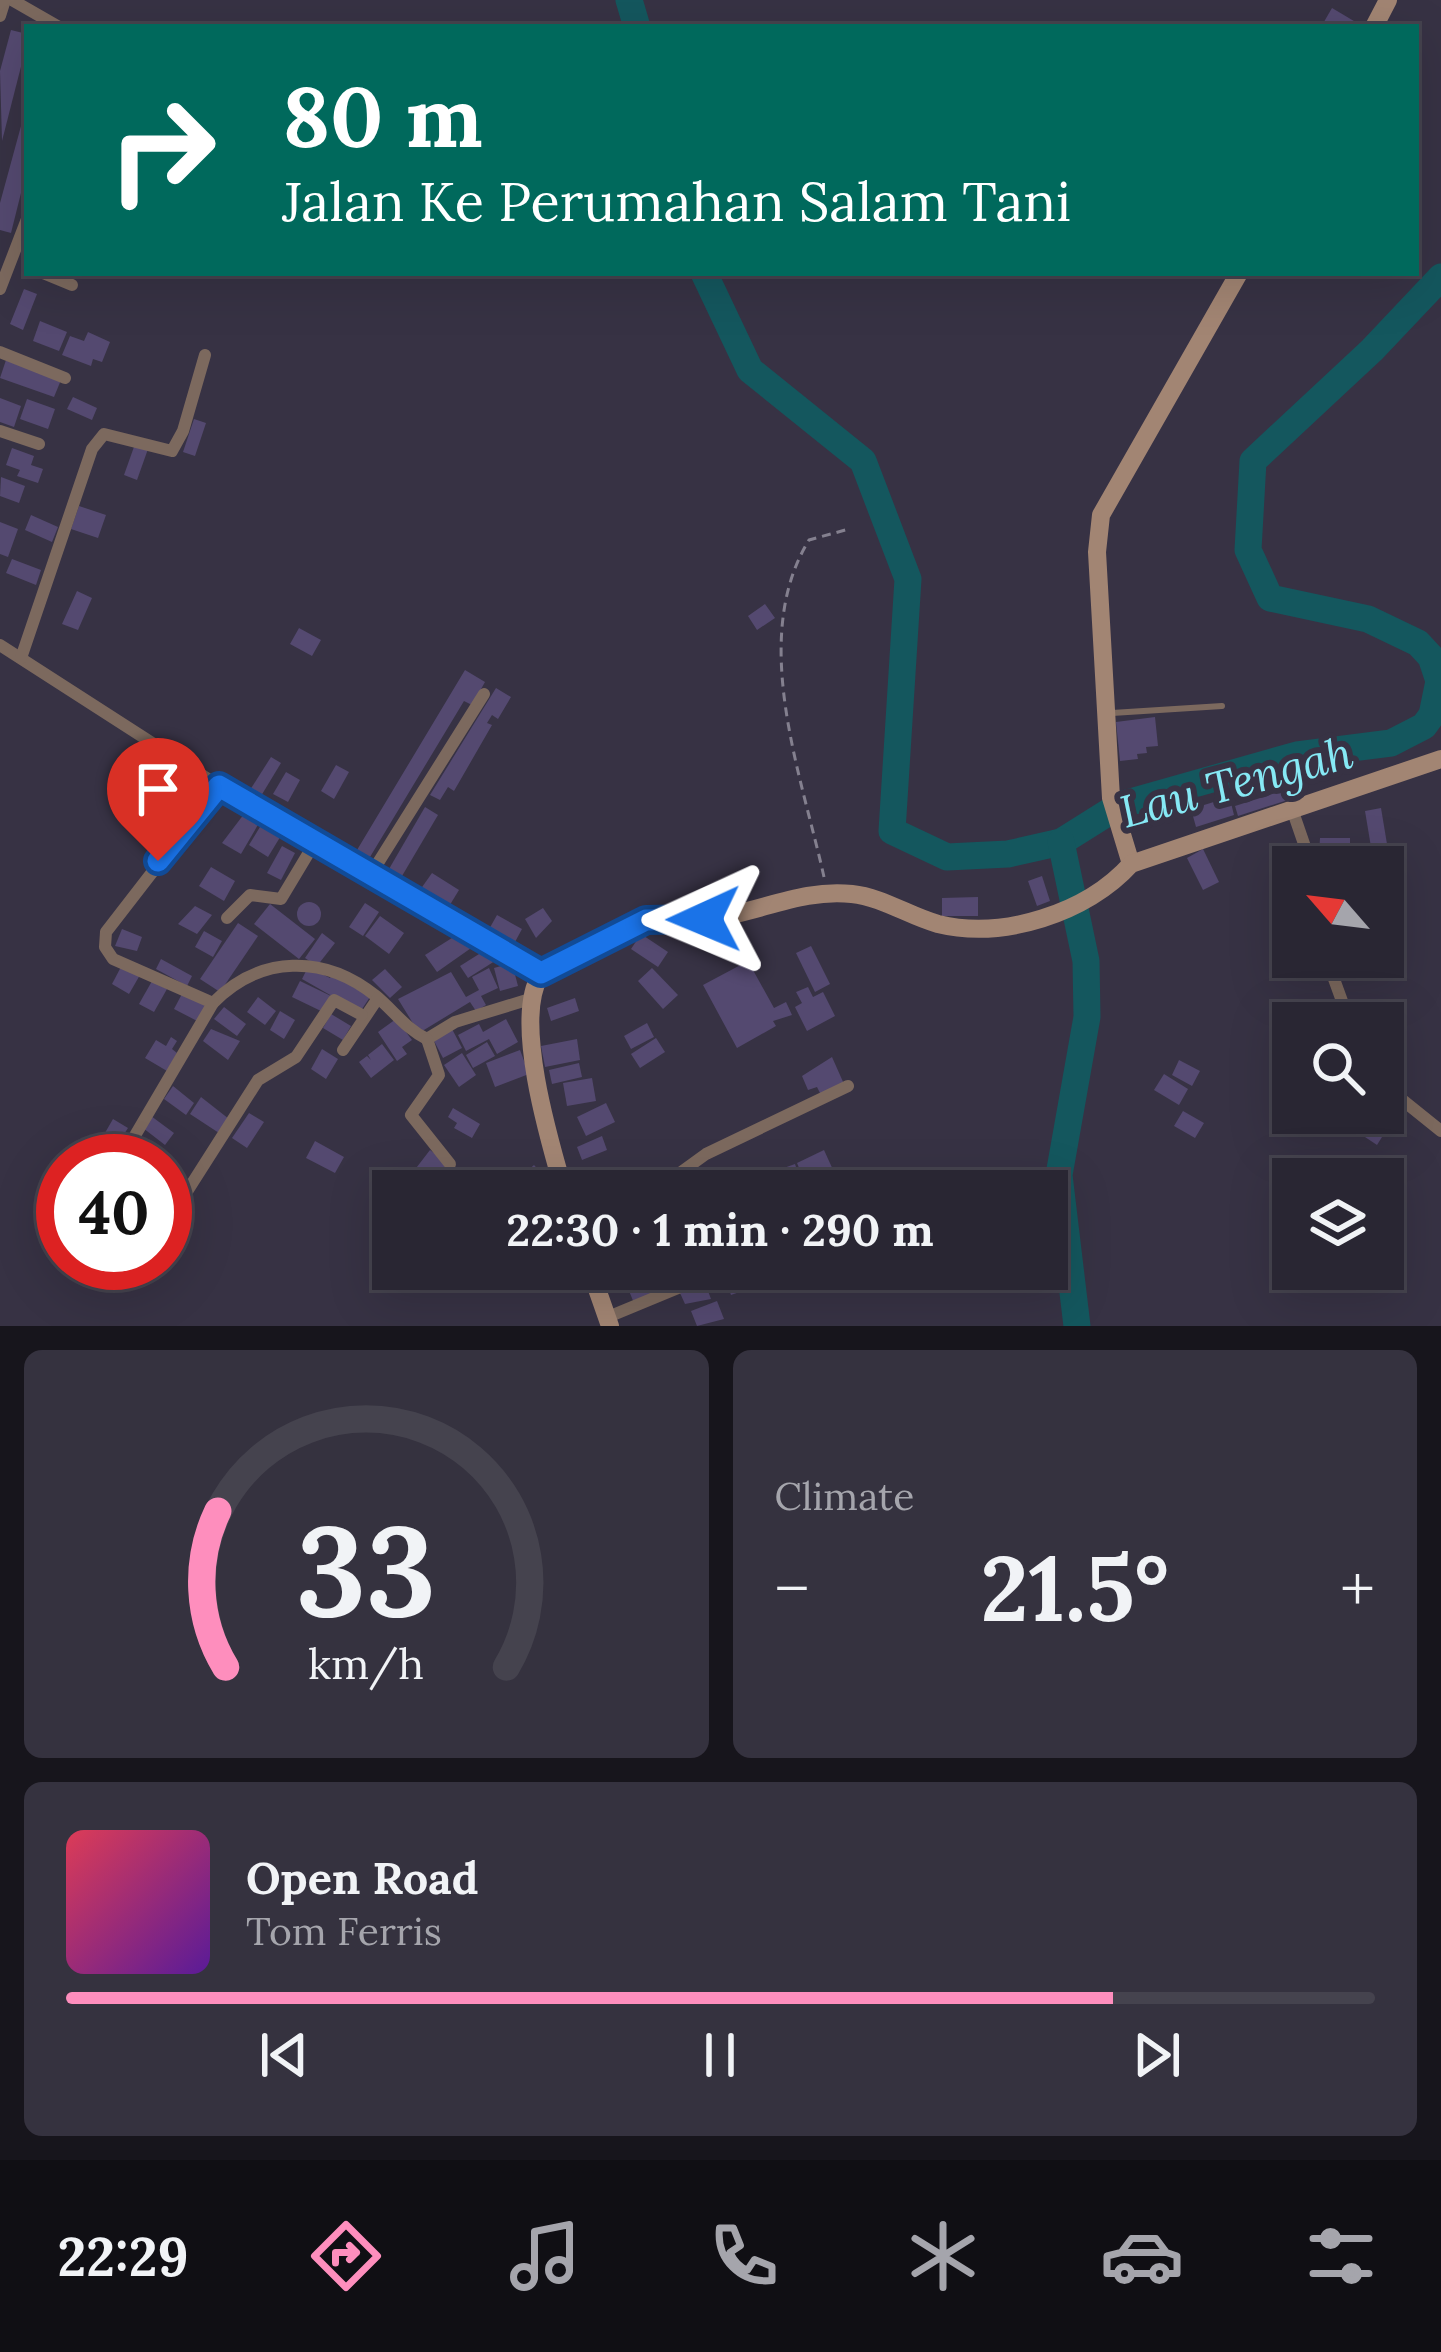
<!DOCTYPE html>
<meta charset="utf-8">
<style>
:root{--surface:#292633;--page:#35323f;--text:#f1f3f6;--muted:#a5a5ac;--line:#45434e;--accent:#fe8ebd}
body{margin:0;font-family:Lora,serif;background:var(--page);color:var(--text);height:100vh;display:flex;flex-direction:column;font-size:45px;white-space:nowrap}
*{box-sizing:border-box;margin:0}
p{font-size:39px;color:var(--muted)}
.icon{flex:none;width:66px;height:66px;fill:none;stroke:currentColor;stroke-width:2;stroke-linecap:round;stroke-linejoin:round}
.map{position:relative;height:1326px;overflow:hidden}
.panel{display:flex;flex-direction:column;gap:24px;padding:24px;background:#17151c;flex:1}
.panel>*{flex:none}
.banner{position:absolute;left:24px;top:24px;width:1395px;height:252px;border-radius:0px;box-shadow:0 12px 48px #0002,0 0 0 3px var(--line);background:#00695c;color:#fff;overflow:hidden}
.needle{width:78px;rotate:298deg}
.buttons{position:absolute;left:1272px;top:846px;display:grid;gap:24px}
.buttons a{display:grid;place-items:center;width:132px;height:132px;border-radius:0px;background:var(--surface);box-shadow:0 12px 48px #0002,0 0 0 3px var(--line);font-size:60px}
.speed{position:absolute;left:36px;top:1134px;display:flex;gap:24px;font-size:60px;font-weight:700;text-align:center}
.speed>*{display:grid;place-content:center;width:156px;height:156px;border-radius:50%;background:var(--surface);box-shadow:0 12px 48px #0002,0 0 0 3px var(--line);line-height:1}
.speed .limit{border:18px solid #d22;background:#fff;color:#111}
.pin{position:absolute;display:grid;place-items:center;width:102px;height:102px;color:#fff;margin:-123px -51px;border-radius:50% 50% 50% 0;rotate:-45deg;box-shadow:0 0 12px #0007}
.pin .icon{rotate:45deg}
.me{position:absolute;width:132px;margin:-66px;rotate:269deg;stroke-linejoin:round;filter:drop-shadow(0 0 9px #0008)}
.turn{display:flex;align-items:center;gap:42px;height:252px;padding:0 60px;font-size:54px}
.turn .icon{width:156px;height:156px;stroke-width:2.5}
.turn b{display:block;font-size:84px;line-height:102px}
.big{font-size:90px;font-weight:800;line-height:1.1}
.panel .card{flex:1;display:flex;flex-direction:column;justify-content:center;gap:18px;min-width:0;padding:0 42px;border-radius:18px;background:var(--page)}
.panel .dial{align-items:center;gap:0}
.dial svg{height:312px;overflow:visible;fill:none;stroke:var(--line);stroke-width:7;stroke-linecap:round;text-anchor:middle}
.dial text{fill:var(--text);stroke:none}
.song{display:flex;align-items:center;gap:36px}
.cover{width:144px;height:144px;border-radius:18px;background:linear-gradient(135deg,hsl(350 70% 55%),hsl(270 70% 35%))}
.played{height:12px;border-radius:6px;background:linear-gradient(90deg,var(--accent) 80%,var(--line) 80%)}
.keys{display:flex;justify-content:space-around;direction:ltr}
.heat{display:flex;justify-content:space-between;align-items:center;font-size:66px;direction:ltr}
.panel .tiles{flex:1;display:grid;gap:24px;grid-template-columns:1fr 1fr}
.card:last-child{grid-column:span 2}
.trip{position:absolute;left:372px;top:1170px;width:696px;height:120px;border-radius:0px;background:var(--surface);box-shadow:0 12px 48px #0002,0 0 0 3px var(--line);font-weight:800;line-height:120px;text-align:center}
.tab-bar{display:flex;height:192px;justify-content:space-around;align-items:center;background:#100f14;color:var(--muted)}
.tab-bar .icon{width:84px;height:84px}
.tab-bar .current{color:var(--accent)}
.tab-bar b{font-size:54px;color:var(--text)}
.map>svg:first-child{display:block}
</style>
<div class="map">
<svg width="1441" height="1326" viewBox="0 0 1441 1326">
<rect width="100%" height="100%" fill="#373244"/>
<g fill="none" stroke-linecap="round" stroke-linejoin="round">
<g stroke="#14575e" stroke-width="27">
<polyline points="629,0 637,27"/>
<polyline points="704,273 750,370 863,461 908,579 892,831 947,857 1008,854 1061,842 1120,805 1297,755 1391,743 1424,726 1432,715 1439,681 1431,657 1418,643 1368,619 1270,598 1248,550 1253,461 1372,350 1441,277"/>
<polyline points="1061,842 1086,961 1087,1017 1059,1175 1077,1326"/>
</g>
</g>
<g fill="#544970">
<polygon points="1332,8 1364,27 1321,27"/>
<polygon points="11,30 27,34 27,43 2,141 0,71"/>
<polygon points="27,104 27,169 11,233 0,230 0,203"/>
<polygon points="24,289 37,294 23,330 10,324"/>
<polygon points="40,321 67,332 59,351 33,341"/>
<polygon points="88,332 110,342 102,362 93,359 91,366 62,355 70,336 84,341"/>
<polygon points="6,360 61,380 54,397 0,378"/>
<polygon points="73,397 97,408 92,420 67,409"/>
<polygon points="0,398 21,406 14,427 0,422"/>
<polygon points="27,399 55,409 48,429 20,419"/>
<polygon points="194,419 206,423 195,456 183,452"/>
<polygon points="135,444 148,449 137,480 124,475"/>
<polygon points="12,448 34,456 31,465 43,469 38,483 17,476 20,470 6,465"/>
<polygon points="1,477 25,486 19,503 0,496"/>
<polygon points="79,506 106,515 98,538 71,529"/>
<polygon points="31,515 58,527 52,542 25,530"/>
<polygon points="0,522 18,529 8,557 0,554"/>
<polygon points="12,559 41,570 36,585 6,573"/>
<polygon points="77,591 92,598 78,630 62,624"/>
<polygon points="765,604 775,618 757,630 748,616"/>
<polygon points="299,628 321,640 312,656 290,644"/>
<polygon points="465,670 485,682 472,705 464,701 370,857 357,850"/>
<polygon points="496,688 511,697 498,719 492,715 487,723 492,725 454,791 448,787 440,800 430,795"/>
<polygon points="1155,717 1158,746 1146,747 1147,753 1137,754 1138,759 1120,761 1116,722"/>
<polygon points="271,757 281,763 261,796 250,790"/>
<polygon points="336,765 349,772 334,799 321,791"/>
<polygon points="286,772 300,780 288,802 273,794"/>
<polygon points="1288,789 1291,799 1238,816 1235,806"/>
<polygon points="1217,801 1218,807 1231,803 1234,815 1196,827 1191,809"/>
<polygon points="425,807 438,815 402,876 389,869"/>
<polygon points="1381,808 1389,856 1373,859 1365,811"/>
<polygon points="244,814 259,823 241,854 222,843"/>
<polygon points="263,822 282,834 268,857 249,845"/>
<polygon points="1320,838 1350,838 1350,854 1319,854"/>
<polygon points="282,846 295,853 281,880 267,873"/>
<polygon points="1203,849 1219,882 1203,890 1187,858"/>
<polygon points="211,867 235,881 224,901 199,886"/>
<polygon points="432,873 459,890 448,908 420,890"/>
<polygon points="1042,876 1050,901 1037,906 1028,881"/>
<polygon points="978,897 978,916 942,916 942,898"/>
<circle cx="309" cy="914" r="12"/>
<polygon points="365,903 379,912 363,936 349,927"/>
<polygon points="270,904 315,939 299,959 254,924"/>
<polygon points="1285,905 1293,917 1293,929 1277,933 1271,924 1278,919 1274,912"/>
<polygon points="195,906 212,915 197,934 178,924"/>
<polygon points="543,908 552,921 536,938 525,919"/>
<polygon points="497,915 522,929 515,942 488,931"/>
<polygon points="380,916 404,933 389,954 365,936"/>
<polygon points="238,923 258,936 220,992 200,979"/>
<polygon points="122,929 142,937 137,951 115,946"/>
<polygon points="204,931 222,941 213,957 195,947"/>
<polygon points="463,931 474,946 437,972 425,955"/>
<polygon points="322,933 335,943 317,966 305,958"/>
<polygon points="641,934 668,952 658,967 631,949"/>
<polygon points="811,946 830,984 815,992 796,953"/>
<polygon points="487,949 495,961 468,978 460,966"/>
<polygon points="1289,953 1303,961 1291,981 1277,972"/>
<polygon points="161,959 192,976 187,986 156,969"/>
<polygon points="748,961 774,1008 786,1002 792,1015 773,1021 776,1026 737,1048 703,985"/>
<polygon points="512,963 518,986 500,991 494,968"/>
<polygon points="122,965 140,975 129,994 112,984"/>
<polygon points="308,967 330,978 332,974 370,997 360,1012 302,979"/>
<polygon points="489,968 498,988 481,996 486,1005 476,1011 470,1002 419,1033 398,999 451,972 466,997 479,990 472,977"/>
<polygon points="652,968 678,995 663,1009 638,981"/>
<polygon points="385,969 402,987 390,998 372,980"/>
<polygon points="152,981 167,989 154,1012 139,1004"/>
<polygon points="300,981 331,996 323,1012 292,997"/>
<polygon points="808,987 813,997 823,992 835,1016 807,1031 795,1007 802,1003 796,992"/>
<polygon points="183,992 210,1006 201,1023 174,1009"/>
<polygon points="258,997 276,1011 265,1025 247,1012"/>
<polygon points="575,998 579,1011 551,1021 547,1008"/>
<polygon points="224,1007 246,1024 237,1036 214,1019"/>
<polygon points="280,1011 295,1020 284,1039 270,1030"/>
<polygon points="331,1014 351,1026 343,1040 323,1028"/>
<polygon points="396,1019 412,1040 402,1047 407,1054 397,1061 378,1032"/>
<polygon points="506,1019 518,1042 497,1054 489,1039 466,1051 458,1035 479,1024 483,1032"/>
<polygon points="647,1023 654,1037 631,1049 624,1036"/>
<polygon points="211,1029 240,1041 228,1060 203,1041"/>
<polygon points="452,1029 462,1048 443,1058 433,1039"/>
<polygon points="171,1037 177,1041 172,1049 177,1053 167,1071 145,1058 156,1040 166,1046"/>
<polygon points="656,1038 665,1052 640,1068 631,1054"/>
<polygon points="577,1039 580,1060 545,1067 541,1046"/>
<polygon points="487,1042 495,1056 473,1068 466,1055"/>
<polygon points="382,1044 394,1060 371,1078 359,1062 367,1056 371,1060 368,1055"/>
<polygon points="322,1049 338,1059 326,1079 311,1069"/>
<polygon points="520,1050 529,1074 495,1087 486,1063"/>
<polygon points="462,1053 476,1075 459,1087 444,1065"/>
<polygon points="832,1057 844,1084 821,1095 817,1087 808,1090 802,1076"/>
<polygon points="1179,1060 1200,1071 1192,1086 1172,1075"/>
<polygon points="579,1063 582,1077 552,1084 549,1070"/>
<polygon points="1164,1074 1188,1089 1179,1105 1154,1090"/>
<polygon points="592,1078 596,1101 567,1106 563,1083"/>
<polygon points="173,1086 194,1103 186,1115 164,1099"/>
<polygon points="201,1097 229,1119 219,1133 190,1114"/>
<polygon points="606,1103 615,1122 586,1136 577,1117"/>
<polygon points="1385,1106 1397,1113 1377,1145 1365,1137 1372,1126 1361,1118 1365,1113 1378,1117"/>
<polygon points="453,1108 480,1124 472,1138 454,1128 457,1123 448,1117"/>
<polygon points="1183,1111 1204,1123 1195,1138 1174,1126"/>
<polygon points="249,1113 264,1122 247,1148 232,1138"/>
<polygon points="151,1116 174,1133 165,1145 143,1128"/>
<polygon points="113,1119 128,1128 109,1157 90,1146 97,1135 102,1138"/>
<polygon points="602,1136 607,1150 582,1160 577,1147"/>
<polygon points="315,1141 344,1157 335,1173 306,1158"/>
<polygon points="430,1150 447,1163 439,1175 432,1169 421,1184 410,1176"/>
<polygon points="824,1150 834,1172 806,1185 797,1163"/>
<polygon points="795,1164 804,1191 789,1191 781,1169"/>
<polygon points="534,1165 554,1188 518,1191 512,1185"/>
<polygon points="620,1269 643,1269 646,1277 660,1272 667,1289 634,1303"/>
<polygon points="733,1269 754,1269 759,1285 731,1295 723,1272"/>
<polygon points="705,1283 711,1299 685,1304 680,1293"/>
<polygon points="717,1301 724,1319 697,1326 691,1311"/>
</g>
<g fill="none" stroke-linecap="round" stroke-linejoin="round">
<path stroke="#84808f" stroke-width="3" stroke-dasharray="9 6" stroke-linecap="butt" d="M824,877C801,773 749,638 809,540L849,529"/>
<polyline stroke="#7c695e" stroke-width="6" points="1112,713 1222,706"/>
<g stroke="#7c695e" stroke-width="12">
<polyline points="12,0 59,27"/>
<polyline points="0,16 5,0"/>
<polyline points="43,273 72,285"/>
<polyline points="0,289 27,219"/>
<polyline points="0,352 65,378"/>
<polyline points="0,431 39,444"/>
<polyline points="0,645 219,786 541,973"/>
<polyline points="21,658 92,449 104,434 172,451 183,431 205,355"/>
<polyline points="1292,809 1312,867"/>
<polyline points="371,874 484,694"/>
<polyline points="227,918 250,895 281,899 314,844"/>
<polyline points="1326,957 1350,1023"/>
<path d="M213,1003C260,955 324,954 376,996C394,1011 406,1029 427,1039L455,1022L530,999"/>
<polyline points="427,1039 439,1075 411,1115 450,1164"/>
<polyline points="343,1050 378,998"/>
<polyline points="1383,1077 1395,1094 1441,1131"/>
<polyline points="120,1161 213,1003 113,959 105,947 106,932 219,786"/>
<polyline points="655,1191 706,1154 848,1086"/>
<polyline points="186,1193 258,1080 296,1057 334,1000 362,1015"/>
<polyline points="608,1317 724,1269"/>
</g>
<g stroke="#a28573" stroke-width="18">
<polyline points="1374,27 1388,0"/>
<polyline points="1131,864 1111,798 1097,552 1101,515 1239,273"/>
<path d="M564,1191C550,1143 513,1020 540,976C549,960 578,953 594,945C613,935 632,923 653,919C671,915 689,921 707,919C756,914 802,888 852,894C882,897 909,916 938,924C1003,940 1087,913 1131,864L1441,759"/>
<polyline points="590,1269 610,1326"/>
</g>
</g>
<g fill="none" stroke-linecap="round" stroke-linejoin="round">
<g stroke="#114b97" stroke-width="30">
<polyline id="route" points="158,861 219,786 541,973 646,920 704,919"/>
</g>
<use href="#route" stroke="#1a73e8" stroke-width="21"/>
</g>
<g text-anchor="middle" stroke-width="12" stroke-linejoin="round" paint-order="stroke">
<g font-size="45" font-style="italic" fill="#86e9f5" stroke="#373244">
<text transform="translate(1236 782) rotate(-15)" y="16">Lau Tengah</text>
</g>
</g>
</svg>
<div class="buttons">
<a><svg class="needle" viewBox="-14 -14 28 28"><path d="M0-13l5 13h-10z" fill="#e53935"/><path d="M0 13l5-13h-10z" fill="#a5a5ac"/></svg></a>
<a><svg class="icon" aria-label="search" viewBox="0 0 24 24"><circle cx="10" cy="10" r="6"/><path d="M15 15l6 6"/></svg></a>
<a><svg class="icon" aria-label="layers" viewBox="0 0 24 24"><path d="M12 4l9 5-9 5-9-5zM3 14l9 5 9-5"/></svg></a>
</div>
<div class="speed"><div class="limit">40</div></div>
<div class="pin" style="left:158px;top:861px;background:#d93025"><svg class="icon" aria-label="arrive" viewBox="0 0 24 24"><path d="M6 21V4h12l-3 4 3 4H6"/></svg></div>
<svg class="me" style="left:704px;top:919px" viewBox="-20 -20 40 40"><path d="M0-17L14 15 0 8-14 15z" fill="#1a73e8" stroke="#fff" stroke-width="4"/></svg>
<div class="trip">22:30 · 1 min · 290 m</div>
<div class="banner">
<div class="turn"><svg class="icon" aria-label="right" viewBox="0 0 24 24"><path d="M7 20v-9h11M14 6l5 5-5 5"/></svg><div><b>80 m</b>Jalan Ke Perumahan Salam Tani</div></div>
</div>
</div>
<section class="panel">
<div class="tiles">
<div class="card dial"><svg viewBox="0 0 100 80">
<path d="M14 69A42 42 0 1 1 86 69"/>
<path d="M14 69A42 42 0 0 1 12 29" stroke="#fe8ebd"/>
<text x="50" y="56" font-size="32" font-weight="700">33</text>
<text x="50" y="72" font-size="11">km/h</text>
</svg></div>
<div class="card"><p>Climate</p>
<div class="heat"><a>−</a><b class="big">21.5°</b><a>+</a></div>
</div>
<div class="card">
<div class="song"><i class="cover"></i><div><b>Open Road</b><p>Tom Ferris</p></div></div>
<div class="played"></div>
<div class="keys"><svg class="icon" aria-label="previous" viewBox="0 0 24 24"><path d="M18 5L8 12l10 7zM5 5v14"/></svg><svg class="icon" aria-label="pause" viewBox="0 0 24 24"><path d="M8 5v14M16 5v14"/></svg><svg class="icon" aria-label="next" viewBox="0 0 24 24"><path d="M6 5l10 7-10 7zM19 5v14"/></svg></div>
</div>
</div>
</section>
<nav class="tab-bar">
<b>22:29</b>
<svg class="icon current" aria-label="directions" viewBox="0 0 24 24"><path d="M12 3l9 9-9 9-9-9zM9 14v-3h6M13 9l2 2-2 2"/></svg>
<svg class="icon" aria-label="music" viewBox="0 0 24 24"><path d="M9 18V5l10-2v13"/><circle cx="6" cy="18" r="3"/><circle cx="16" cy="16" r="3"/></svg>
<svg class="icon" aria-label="phone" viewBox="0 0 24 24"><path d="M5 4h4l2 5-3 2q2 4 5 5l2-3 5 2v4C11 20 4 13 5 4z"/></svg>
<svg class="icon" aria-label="climate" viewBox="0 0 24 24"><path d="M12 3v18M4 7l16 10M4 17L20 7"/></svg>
<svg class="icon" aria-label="car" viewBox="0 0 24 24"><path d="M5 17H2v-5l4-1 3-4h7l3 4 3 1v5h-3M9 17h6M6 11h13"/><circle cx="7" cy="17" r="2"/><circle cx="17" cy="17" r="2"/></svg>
<svg class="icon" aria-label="filters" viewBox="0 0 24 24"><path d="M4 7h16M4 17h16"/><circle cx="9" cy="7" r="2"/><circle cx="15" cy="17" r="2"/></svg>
</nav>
